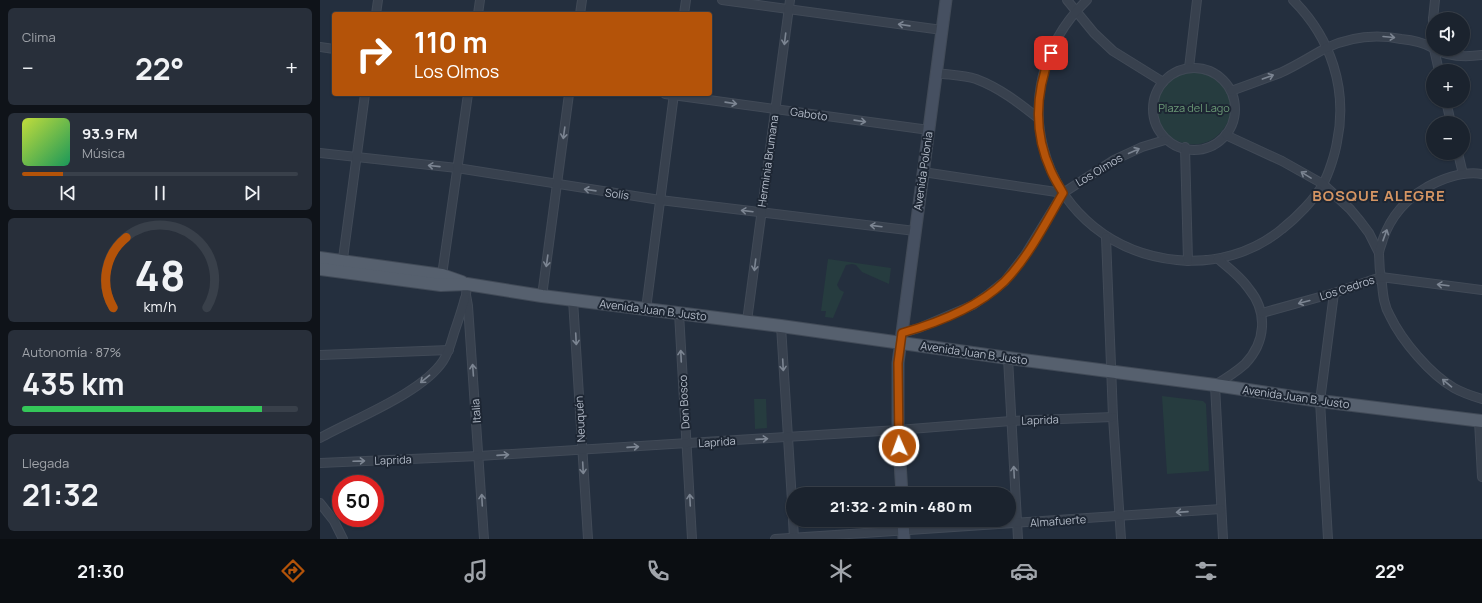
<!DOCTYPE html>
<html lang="es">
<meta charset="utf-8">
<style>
:root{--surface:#1b232e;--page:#282f3a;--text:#f1f3f6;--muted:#a0a4aa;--line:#39404a;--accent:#b45309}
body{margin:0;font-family:Manrope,sans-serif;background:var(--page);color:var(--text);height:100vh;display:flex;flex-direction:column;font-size:15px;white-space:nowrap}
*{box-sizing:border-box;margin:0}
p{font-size:13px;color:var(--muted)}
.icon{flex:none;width:22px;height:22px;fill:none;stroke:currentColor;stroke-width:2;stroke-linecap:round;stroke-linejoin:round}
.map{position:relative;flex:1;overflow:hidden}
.side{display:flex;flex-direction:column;gap:8px;padding:8px;background:#0f1319;width:320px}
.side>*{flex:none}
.top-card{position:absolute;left:12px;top:12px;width:380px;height:84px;border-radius:4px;box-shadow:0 1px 3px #0004,0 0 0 1px var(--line);background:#b45309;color:#fff;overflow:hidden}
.fabs{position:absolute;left:1106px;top:12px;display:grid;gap:8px}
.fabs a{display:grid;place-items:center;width:44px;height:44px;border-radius:50%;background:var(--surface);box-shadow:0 1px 3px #0004,0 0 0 1px var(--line);font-size:20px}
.speed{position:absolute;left:12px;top:475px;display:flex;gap:8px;font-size:20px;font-weight:700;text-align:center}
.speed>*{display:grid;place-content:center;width:52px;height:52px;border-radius:50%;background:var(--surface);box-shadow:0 1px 3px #0004,0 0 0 1px var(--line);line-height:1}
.speed .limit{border:6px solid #d22;background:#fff;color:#111}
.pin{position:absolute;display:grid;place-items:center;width:34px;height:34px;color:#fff;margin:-17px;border-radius:8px;box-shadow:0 2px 6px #0006}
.me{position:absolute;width:44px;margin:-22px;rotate:358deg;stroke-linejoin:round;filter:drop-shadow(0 0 3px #0008)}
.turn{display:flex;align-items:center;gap:14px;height:84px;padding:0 16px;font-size:18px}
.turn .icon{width:52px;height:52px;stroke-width:2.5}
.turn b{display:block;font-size:28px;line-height:34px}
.big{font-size:30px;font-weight:700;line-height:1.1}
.side .card{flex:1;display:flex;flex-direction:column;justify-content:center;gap:6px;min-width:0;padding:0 14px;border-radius:6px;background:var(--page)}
.side .dial{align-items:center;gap:0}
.dial svg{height:104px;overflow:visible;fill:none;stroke:var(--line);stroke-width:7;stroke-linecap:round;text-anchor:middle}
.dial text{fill:var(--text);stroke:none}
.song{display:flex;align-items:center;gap:12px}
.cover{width:48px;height:48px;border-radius:6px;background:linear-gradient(135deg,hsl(70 70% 55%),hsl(150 70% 35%))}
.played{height:4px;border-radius:2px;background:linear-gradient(90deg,var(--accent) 15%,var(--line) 15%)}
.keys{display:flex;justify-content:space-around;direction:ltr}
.heat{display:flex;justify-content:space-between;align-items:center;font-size:22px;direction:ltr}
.charge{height:6px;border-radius:3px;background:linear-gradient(90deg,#34c759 87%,var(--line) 0)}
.trip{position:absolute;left:466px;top:487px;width:230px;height:40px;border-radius:20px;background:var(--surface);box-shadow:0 1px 3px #0004,0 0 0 1px var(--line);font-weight:700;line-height:40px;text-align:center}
.dock{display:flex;height:64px;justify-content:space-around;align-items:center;background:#0b0e12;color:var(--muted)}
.dock .icon{width:28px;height:28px}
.dock .selected{color:var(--accent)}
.dock b{font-size:18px;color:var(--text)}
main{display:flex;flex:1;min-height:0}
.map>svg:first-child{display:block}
</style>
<main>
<section class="side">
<div class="card"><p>Clima</p>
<div class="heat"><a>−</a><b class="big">22°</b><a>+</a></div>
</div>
<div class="card">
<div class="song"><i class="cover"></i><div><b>93.9 FM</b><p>Música</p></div></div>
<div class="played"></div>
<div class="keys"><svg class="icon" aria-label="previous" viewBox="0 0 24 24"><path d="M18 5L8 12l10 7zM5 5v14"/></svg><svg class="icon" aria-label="pause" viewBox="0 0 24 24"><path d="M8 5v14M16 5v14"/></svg><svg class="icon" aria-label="next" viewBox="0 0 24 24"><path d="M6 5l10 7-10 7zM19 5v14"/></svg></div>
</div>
<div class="card dial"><svg viewBox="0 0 100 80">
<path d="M14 69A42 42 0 1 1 86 69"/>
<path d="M14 69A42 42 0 0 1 24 15" stroke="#b45309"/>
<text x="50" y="56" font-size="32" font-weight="700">48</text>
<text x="50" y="72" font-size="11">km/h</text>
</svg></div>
<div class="card"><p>Autonomía · 87%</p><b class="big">435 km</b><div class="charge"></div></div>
<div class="card"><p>Llegada</p><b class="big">21:32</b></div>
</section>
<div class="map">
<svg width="1162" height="539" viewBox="0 0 1162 539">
<rect width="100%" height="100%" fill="#242f3e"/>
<g fill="#263c3f">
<path d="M872,71C879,72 886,72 893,76C915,88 918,114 901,132C872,165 813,126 844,88C851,79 860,73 872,71Z"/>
<polygon points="508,259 571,268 569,284 542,272 536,265 532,264 526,265 517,285 520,290 524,292 513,318 505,317 506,311 501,311"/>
<polygon points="842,396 883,401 886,404 889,471 847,474"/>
<polygon points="434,399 446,399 447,428 435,429"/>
</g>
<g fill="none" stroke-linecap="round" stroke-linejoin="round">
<g stroke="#414a57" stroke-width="10">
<g id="street">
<polyline points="402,0 622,30"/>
<polyline points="747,0 774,33 793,51 843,82"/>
<path d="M767,0C672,92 725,247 857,260C894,264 933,253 962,229C976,218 995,199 1003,184C1009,173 1015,154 1017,142C1028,89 1011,38 973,0"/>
<polyline points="56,14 58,0"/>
<polyline points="158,14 160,0"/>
<polyline points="260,14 262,0"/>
<polyline points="364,14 366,0"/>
<polyline points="1113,19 1113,44"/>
<polyline points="1113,19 1115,0"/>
<polyline points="0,47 14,49"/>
<polyline points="1114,49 1119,71"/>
<path d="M1115,49C1128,57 1147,57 1162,55"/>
<polyline points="869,68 877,0"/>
<circle cx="874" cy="109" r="41"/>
<path d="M616,73C629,75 643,75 656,79C680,88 699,103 718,118"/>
<path d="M911,91C928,85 944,79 960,73C976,66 991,56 1006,48C1030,37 1056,34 1081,39C1092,40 1103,42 1113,48"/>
<polyline points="345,94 609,130"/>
<polyline points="1126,101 1131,123"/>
<polyline points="906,134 910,137 962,161 1003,184 1030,209 1040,221 1049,233 1059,253"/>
<polyline points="865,147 868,261"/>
<polyline points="0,153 137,168 340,200 595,231"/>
<polyline points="1138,153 1143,174"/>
<polyline points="603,172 743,193"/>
<path d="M1162,174C1143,171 1124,178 1107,187C1086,199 1071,216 1063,239C1062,244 1059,249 1059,254C1059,264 1060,274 1062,284C1063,295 1064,306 1070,316C1082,341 1110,374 1134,388C1143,393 1152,396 1162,399"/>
<polyline points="786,237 793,417 801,539"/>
<path d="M898,259C909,268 921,277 929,289C948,312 946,342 925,364C916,372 905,379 895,385L903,539"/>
<polyline points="22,266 45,94"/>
<polyline points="122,275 148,94"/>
<polyline points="147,284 146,295 148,306 164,539"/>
<polyline points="222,296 249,94"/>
<polyline points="253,300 268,539"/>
<polyline points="326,309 354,94"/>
<polyline points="359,313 372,539"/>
<polyline points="942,313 1014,293 1061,277 1162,290"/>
<polyline points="427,321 470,0"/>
<polyline points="461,326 473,517"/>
<polyline points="582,333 599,328 653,305 670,293 685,281 705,255 743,193 794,160 822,147 845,140"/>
<polyline points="0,355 129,350"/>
<polyline points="688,358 698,539"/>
<polyline points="1159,421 1162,477"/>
<path d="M0,438C34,419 102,393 123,361C129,352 131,343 134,333C138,321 142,310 145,298"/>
<polyline points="0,463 159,456 578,430 691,421 793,417"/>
<polyline points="0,503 14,521 23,539"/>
<polyline points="473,520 474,539"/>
<polyline points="455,539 901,509"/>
<polyline points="1008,539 1000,401 1014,293"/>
</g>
</g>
<g stroke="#414a57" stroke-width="13">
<g id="secondary">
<polyline points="582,494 578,430 578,363 626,0"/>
<polyline points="583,520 584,539"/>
</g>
</g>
<g stroke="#414a57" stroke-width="14">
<g id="primary">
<polyline points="0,258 122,275 142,282"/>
<polyline points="0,269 121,285 147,284 222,296 461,326 688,358 895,385 1000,401 1162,421"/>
</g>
</g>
<use href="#street" stroke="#38414e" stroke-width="8"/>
<use href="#secondary" stroke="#465061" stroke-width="11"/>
<use href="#primary" stroke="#56606e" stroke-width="12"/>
</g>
<defs><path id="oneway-shaft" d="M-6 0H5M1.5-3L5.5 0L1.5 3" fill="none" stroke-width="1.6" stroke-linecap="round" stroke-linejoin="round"/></defs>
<g stroke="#7c8592">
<use href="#oneway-shaft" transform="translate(584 25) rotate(-172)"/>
<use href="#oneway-shaft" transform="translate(1069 37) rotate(5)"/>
<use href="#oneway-shaft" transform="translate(465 39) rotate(97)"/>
<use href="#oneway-shaft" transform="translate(948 77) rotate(-20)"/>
<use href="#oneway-shaft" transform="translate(411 103) rotate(8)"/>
<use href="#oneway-shaft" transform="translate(540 121) rotate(8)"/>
<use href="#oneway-shaft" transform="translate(244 133) rotate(98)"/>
<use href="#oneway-shaft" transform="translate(814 151) rotate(-24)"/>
<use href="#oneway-shaft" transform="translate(114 166) rotate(-174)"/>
<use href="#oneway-shaft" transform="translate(986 175) rotate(-148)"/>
<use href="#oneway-shaft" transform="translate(270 190) rotate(-172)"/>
<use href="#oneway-shaft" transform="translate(427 211) rotate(-173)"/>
<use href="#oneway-shaft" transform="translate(556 226) rotate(-173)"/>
<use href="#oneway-shaft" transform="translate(1065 235) rotate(-70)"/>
<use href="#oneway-shaft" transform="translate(227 261) rotate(98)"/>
<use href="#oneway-shaft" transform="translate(435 265) rotate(97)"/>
<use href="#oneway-shaft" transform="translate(1123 285) rotate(-173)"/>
<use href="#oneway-shaft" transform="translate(984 302) rotate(165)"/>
<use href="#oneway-shaft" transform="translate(256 339) rotate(87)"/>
<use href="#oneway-shaft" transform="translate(361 356) rotate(-93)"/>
<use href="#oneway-shaft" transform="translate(463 365) rotate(87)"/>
<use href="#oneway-shaft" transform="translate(153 370) rotate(-94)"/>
<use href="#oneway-shaft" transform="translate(105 379) rotate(141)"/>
<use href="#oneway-shaft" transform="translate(1127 383) rotate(-140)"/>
<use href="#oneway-shaft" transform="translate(442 439) rotate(-4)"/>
<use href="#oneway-shaft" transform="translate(313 447) rotate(-4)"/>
<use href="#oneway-shaft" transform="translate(183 455) rotate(-4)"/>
<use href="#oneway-shaft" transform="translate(39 461) rotate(-2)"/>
<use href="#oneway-shaft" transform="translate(263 468) rotate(87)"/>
<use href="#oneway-shaft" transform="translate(694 472) rotate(-93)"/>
<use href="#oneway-shaft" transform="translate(162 500) rotate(-93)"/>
<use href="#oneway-shaft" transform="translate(370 500) rotate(-93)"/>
<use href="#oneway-shaft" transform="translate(862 512) rotate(176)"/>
</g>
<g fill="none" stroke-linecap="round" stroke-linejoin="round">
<g stroke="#753606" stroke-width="10">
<path id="route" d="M579,446L578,363L582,333C617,323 658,307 684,282C708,258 726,222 743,193C739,186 734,178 731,171C713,132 716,91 731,53"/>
</g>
<use href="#route" stroke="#b45309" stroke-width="7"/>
</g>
<g text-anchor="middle" stroke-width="4" stroke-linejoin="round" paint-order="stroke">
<g font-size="11" fill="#6b9a76" stroke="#1d2633">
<text x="874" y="112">Plaza del Lago</text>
</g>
<g font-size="11" fill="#b4bcc9" stroke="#1d2633">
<text transform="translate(489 114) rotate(8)" y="4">Gaboto</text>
<text transform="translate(448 161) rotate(-82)" y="4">Herminia Brumana</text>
<text transform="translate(779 170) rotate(-31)" y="4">Los Olmos</text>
<text transform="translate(603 171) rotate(-82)" y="4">Avenida Polonia</text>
<text transform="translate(297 194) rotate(8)" y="4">Solís</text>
<text transform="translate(1027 288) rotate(-18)" y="4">Los Cedros</text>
<text transform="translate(333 310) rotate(7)" y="4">Avenida Juan B. Justo</text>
<text transform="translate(654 353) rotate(8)" y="4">Avenida Juan B. Justo</text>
<text transform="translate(976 397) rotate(8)" y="4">Avenida Juan B. Justo</text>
<text transform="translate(364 402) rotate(-93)" y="4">Don Bosco</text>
<text transform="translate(156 411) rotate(-94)" y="4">Italia</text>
<text transform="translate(260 419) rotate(-93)" y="4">Neuquén</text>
<text transform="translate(720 420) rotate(-2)" y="4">Laprida</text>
<text transform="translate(397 442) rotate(-4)" y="4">Laprida</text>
<text transform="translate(73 460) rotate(-2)" y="4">Laprida</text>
<text transform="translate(738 521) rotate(-4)" y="4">Almafuerte</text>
</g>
<g font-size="15" font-weight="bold" letter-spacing="1" fill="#d59563" stroke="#1d2633">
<text x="1059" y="201">BOSQUE ALEGRE</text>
</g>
</g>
</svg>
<div class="fabs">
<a><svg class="icon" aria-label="sound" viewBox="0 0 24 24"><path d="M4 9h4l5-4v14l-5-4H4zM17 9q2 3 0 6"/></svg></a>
<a>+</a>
<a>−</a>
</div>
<div class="speed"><div class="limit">50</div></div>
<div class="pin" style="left:731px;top:53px;background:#d93025"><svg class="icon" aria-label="arrive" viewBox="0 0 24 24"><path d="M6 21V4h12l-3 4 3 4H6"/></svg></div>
<svg class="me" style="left:579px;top:446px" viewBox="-20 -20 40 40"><circle r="17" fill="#b45309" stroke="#fff" stroke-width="3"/><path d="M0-11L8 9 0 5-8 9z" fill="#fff"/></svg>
<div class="trip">21:32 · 2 min · 480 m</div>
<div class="top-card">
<div class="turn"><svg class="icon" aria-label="right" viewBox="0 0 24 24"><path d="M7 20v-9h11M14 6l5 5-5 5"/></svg><div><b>110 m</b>Los Olmos</div></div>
</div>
</div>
</main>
<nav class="dock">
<b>21:30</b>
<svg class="icon selected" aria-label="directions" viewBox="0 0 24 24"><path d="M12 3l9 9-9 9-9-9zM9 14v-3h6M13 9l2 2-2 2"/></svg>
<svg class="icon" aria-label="music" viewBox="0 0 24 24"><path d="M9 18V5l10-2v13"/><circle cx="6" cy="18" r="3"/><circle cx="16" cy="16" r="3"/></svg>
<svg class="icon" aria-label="phone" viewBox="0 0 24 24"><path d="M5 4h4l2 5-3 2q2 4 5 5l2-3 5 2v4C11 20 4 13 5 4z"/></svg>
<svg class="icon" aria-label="climate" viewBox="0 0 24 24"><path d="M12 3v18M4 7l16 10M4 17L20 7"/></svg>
<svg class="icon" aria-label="car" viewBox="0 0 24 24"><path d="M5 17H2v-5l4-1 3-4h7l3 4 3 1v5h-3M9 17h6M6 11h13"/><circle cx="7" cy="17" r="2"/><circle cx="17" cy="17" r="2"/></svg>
<svg class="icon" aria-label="filters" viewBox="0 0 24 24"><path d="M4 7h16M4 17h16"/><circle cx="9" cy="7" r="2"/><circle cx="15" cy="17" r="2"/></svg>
<b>22°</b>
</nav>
